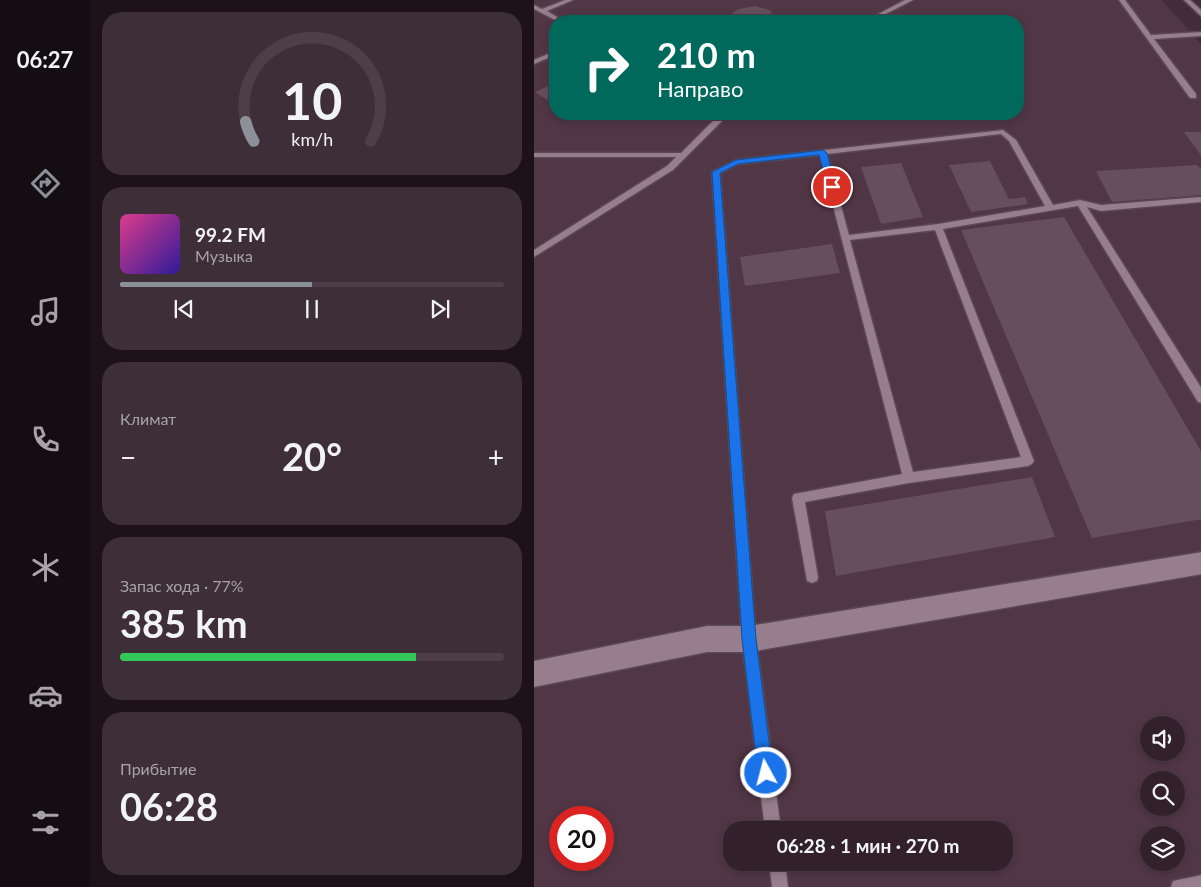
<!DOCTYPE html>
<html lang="ru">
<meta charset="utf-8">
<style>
:root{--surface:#32212b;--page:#3d2e37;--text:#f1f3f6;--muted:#a8a3a9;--line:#4d3e47;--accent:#8c9099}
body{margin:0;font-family:Lato,sans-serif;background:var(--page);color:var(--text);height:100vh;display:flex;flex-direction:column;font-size:19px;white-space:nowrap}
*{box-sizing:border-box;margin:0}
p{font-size:16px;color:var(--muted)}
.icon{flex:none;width:28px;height:28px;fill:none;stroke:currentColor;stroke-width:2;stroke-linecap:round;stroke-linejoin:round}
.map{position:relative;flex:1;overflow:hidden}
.panel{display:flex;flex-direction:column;gap:12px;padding:12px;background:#1c1218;width:444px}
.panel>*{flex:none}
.hud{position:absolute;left:15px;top:15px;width:475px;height:105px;border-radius:20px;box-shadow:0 2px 8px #0003,0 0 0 1px var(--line);background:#00695c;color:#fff;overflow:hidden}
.tools{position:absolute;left:606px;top:716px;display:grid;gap:10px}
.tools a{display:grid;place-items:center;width:45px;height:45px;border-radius:50%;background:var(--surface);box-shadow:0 2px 8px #0003,0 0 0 1px var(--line);font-size:25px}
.speed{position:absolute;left:15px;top:806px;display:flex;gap:10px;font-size:25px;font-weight:700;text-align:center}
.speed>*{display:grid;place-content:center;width:65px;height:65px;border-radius:50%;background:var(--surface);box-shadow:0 2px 8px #0003,0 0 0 1px var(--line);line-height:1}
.speed .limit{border:8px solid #d22;background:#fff;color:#111}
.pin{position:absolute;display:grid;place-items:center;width:42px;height:42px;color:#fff;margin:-21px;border:2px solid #fff;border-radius:50%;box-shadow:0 1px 5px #0007}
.me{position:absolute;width:55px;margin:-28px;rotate:353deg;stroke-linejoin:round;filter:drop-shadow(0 0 4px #0008)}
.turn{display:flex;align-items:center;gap:18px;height:105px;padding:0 25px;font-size:22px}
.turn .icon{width:65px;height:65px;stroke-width:2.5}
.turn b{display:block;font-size:35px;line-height:42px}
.big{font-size:38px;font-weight:700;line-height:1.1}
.panel .widget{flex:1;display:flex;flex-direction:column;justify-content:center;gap:8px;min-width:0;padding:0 18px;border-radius:20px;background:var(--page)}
.panel .dial{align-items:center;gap:0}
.dial svg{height:130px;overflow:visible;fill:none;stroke:var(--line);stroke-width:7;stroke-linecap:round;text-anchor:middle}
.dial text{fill:var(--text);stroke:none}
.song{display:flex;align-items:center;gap:15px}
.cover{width:60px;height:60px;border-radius:8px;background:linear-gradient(135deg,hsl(330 70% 55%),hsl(250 70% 35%))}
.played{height:5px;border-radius:2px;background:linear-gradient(90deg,var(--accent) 50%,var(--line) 50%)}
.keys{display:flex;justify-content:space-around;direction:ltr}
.heat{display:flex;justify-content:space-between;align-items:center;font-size:28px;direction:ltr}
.charge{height:8px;border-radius:4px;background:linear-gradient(90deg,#34c759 77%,var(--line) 0)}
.trip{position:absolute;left:189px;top:821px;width:290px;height:50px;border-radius:20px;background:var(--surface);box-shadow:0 2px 8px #0003,0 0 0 1px var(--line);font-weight:700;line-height:50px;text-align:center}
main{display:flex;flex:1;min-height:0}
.menu{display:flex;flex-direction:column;width:90px;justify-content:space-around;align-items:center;background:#140d11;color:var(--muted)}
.menu .icon{width:35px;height:35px}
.menu .current{color:var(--accent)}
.menu b{font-size:22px;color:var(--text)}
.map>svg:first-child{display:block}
</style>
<main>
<nav class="menu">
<b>06:27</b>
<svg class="icon current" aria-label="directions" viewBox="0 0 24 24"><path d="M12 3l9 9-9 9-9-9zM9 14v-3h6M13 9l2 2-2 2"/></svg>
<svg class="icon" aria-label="music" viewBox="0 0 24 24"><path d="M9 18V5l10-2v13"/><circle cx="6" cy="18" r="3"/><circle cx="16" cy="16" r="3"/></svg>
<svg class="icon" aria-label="phone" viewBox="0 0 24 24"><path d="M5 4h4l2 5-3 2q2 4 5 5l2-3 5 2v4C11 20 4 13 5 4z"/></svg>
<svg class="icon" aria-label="climate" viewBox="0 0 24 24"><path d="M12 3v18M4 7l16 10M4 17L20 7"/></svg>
<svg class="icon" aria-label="car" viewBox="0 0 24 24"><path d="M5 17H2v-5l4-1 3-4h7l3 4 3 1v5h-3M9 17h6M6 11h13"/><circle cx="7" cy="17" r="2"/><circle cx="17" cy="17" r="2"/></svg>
<svg class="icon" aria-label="filters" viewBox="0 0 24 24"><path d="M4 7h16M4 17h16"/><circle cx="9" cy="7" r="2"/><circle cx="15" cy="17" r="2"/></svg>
</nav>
<section class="panel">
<div class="widget dial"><svg viewBox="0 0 100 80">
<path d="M14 69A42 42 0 1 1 86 69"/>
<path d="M14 69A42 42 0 0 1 9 57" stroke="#8c9099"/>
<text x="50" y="56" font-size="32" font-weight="700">10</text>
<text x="50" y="72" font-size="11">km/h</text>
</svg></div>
<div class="widget">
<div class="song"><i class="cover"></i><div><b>99.2 FM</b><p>Музыка</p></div></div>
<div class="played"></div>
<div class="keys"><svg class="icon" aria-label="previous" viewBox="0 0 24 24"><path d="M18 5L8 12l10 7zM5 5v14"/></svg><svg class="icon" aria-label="pause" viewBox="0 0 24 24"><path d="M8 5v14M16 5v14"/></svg><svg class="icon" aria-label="next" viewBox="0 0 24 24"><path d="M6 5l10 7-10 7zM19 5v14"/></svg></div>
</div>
<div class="widget"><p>Климат</p>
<div class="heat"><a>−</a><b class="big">20°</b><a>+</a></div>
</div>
<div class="widget"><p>Запас хода · 77%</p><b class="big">385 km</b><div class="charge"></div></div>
<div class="widget"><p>Прибытие</p><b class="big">06:28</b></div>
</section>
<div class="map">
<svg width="668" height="887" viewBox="0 0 668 887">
<rect width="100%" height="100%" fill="#422c39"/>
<path fill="#513646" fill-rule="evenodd" d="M0,0H628L668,45L667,887H0ZM21,21H484V114H21ZM615,725H642V752H615ZM615,780H642V808H615ZM26,818H69V860H26ZM198,830H470V862H198ZM615,835H642V862H615Z"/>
<g fill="#664e5c">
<polygon points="221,6 236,10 240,17 235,21 198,21 195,16 204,9"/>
<polygon points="21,83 21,105 1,92"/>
<polygon points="650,132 668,132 668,157"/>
<polygon points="456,161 475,199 491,197 494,204 437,212 415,165"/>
<polygon points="367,163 389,217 347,224 327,167"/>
<polygon points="663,165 668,170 668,195 578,202 562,171"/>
<polygon points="530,217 668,453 668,519 558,538 427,230"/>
<polygon points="298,244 306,273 211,286 206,257"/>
<polygon points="498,477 521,537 302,576 291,511"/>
</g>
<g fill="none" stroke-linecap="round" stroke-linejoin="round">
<g stroke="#5a4853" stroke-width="3">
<g id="lane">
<polygon points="31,0 39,0 13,11 30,21 23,21 0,9 0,5 8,9"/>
<polygon points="371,0 379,0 338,21 331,21"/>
<polygon points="585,0 591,0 617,35 668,32 668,36 620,39 662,94 662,98 656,98"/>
<polygon points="650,0 656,0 668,11 668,17"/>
<polygon points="21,51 21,55 0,64 0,60"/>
<polygon points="183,114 189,114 189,120 139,170 0,257 0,250 133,166 142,157 0,157 0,153 147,153 182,118"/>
<path d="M469,130L482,140L519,205L546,200L567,205L668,197V202L567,211L553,207L668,389V403L664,402L544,206L409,229L500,461L498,464L494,466L375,483L271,502L284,577L283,581L278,583L273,581L258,498L260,494L368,474L286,155L204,164L186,173L222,639L247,830H231L208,639L178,172L202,160ZM467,134L475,141L511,206L404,224L315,235L293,154ZM401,230L487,457L379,472L316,240Z"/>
<polygon points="235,862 251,862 254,887 238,887"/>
<polygon points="668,875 668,887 637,887 639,881"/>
</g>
</g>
<g stroke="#5a4853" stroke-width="3">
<polygon id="street" points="668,552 668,574 215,652 173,652 0,687 0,661 173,626 215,626"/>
</g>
<use href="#lane" fill="#987e8c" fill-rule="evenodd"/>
<use href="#street" fill="#987e8c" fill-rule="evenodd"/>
</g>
<polygon fill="#1a73e8" stroke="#114b97" points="289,150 293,153 302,187 301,189 294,187 285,155 204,164 186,173 222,639 239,773 237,778 232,780 226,778 224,773 208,639 178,172 202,160"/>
</svg>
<div class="tools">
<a><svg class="icon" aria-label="sound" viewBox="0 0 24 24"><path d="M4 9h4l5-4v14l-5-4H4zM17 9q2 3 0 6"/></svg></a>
<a><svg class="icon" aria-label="search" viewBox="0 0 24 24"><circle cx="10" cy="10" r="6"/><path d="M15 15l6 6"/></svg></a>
<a><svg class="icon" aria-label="layers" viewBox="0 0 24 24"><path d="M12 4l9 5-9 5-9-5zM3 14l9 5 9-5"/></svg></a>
</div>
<div class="speed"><div class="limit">20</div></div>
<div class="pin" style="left:298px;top:187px;background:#d93025"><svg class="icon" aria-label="arrive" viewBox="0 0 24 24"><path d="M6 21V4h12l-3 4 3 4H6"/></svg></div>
<svg class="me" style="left:232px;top:773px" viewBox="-20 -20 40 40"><circle r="17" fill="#1a73e8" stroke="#fff" stroke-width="3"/><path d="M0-11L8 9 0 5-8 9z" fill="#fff"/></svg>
<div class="trip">06:28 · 1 мин · 270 m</div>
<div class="hud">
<div class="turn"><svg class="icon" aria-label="right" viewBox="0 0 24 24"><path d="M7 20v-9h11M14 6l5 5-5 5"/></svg><div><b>210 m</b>Направо</div></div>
</div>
</div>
</main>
